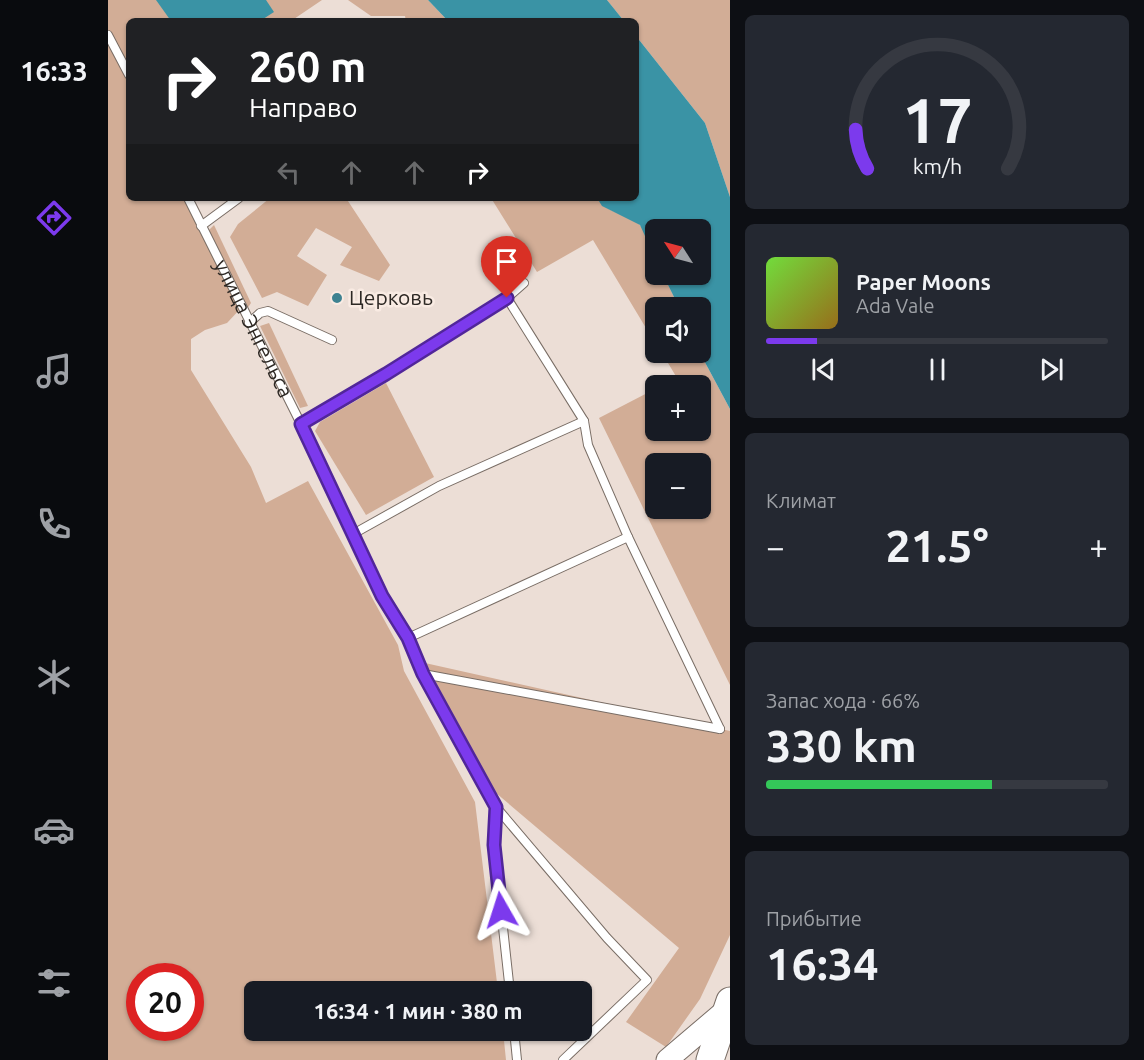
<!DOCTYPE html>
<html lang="ru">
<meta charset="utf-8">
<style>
:root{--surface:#171b24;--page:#242831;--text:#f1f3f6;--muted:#9ea1a6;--line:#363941;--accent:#7c3aed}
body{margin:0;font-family:Ubuntu,sans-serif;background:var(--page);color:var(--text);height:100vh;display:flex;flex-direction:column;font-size:22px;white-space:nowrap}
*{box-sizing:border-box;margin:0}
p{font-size:20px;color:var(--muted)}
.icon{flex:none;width:33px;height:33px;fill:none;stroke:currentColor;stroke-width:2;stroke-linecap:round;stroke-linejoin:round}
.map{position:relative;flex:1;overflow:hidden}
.drawer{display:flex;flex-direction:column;gap:15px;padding:15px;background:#0d0f14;width:414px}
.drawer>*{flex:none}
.hud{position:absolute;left:18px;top:18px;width:513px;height:183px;border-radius:9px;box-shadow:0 2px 4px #0004;background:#202124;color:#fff;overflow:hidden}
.needle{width:39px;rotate:306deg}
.buttons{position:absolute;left:537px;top:219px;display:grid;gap:12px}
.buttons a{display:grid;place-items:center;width:66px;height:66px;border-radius:9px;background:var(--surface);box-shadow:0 2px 4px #0004;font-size:30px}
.speed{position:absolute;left:18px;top:963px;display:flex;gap:12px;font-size:30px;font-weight:700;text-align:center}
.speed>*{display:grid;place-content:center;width:78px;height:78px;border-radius:50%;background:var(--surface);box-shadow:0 2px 4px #0004;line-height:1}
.speed .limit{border:9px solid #d22;background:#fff;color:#111}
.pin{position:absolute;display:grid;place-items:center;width:51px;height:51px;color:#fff;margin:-62px -26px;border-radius:50% 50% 50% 0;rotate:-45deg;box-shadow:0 0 6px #0007}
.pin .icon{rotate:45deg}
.me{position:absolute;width:66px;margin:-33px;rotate:354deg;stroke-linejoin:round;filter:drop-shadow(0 0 4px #0008)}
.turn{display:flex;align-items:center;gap:21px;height:126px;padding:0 24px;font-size:27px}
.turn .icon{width:78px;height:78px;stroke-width:2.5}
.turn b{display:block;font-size:42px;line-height:51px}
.lanes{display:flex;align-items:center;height:57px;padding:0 24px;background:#0003;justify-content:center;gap:30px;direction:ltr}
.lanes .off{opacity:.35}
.big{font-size:45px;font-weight:700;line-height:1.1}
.drawer .card{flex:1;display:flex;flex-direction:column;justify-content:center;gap:9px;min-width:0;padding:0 21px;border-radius:9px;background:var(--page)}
.drawer .dial{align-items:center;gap:0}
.dial svg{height:156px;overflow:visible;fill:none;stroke:var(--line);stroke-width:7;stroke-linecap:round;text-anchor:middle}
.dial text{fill:var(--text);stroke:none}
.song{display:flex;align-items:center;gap:18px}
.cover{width:72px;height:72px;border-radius:9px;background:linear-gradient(135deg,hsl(100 70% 55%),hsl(40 70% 35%))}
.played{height:6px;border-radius:3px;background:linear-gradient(90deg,var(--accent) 15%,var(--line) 15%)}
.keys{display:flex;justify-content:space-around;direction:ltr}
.heat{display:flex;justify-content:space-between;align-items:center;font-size:33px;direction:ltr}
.charge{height:9px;border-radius:4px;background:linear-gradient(90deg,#34c759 66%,var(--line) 0)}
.trip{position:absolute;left:136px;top:981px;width:348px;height:60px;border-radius:9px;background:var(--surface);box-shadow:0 2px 4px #0004;font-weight:700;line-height:60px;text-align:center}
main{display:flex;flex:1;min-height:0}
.dock{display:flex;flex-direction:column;width:108px;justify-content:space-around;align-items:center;background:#090b0e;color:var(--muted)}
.dock .icon{width:42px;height:42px}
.dock .on{color:var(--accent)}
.dock b{font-size:27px;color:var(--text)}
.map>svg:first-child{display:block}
</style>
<main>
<nav class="dock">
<b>16:33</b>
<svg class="icon on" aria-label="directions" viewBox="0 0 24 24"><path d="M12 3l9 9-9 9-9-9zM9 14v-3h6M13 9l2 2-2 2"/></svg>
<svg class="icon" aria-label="music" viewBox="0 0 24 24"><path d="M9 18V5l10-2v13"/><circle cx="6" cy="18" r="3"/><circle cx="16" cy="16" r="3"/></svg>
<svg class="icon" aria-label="phone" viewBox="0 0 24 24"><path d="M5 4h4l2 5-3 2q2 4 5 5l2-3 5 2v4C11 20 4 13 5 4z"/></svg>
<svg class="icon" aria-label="climate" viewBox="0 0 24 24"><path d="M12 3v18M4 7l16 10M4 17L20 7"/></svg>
<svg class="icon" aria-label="car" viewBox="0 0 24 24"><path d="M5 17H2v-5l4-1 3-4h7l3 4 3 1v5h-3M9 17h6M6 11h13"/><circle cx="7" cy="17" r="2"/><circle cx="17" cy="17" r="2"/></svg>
<svg class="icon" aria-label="filters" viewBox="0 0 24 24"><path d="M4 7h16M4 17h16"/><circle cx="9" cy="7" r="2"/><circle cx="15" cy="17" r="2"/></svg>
</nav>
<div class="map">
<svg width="622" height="1060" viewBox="0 0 622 1060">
<rect width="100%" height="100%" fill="#ecded6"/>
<g fill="#d2ad96" fill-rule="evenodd">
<path d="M0,0H214L183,21H21V198H80L134,307L119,323L97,330L83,339V370L143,467L158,503L200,481L290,645L296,671L367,802L390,991L147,992V1030L395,1031L398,1060H0ZM32,976H82V1028H32Z"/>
<polygon points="240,0 320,0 340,21 298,21 297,16 263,16"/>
<polygon points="499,0 622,0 622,197 597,123 528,36 528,21 516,21"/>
<polygon points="162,198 238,198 282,265 271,281 232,265 244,247 208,228 189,256 219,275 200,306 169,292 154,298 122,237 130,224"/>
<path d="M383,198H489C499,214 520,213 532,225C543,237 547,260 548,274L555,275L571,307L548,308L547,343L485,240L429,272Z"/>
<polygon points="106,225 143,303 139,309 100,231"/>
<polygon points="161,323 200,406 192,408 152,326"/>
<path d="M554,353H592L622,409V685L491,418L547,389L548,430H592V386L554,385L569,378ZM548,464H592V508H548Z"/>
<polygon points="278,383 326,477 258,515 207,431 212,422"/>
<polygon points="317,663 622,731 622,935 592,999 558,1047 518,1022 571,948 388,793"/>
</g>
<g fill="#3a93a5">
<polygon points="48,0 158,0 166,12 152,21 63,21"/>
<polygon points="320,0 499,0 516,21 340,21"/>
<polygon points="528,36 597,123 622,197 622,409 592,353 592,308 571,307 555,275 592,274 592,230 548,230 547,258 532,225 494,206 489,198 528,198"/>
</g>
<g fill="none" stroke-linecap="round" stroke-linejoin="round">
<g stroke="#796d65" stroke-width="10">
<g id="lane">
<polyline points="0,35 21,75"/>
<path id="s1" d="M80,198L193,424L274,596L300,638L315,674L388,807L386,845L402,992"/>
<polyline points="93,226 131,198"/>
<polyline points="399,298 476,421 480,445 520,537 612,729"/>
<polyline points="141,323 152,313 160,311 224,340"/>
<polyline points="193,424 278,374 399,298 416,283"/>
<polyline points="245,534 331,486 476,421"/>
<polyline points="300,638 520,537"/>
<polyline points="315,674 612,729"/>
<polyline points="388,807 499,938 539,980 455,1060"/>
<polyline points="406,1030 409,1060"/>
</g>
</g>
<g stroke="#796d65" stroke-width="23">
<polyline id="secondary" points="559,1060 619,1009"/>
</g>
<g stroke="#796d65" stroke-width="29">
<polyline id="highway" points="602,1060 622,1001"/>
</g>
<use href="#lane" stroke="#fff" stroke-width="8"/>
<use href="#secondary" stroke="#fff" stroke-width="21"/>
<use href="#highway" stroke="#fff" stroke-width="27"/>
</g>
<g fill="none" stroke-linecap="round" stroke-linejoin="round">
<g stroke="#51269a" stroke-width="15">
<polyline id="route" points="393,910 386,845 388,807 315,674 300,638 274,596 193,424 278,374 399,298"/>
</g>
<use href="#route" stroke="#7c3aed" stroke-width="10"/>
</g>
<circle fill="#3e8291" stroke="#f9ebe3" stroke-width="2" cx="229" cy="298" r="6"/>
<g text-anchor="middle" stroke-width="5" stroke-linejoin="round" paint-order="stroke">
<g font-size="21" fill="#2d2824" stroke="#f9ebe3" text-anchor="start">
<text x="241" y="305">Церковь</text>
</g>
<g font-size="21" fill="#2d2824" stroke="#f9ebe3">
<text dy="7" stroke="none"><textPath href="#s1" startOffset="146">улица Энгельса</textPath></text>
</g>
</g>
</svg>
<div class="buttons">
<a><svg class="needle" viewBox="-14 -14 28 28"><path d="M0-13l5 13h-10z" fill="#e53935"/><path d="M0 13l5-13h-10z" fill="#9ea1a6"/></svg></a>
<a><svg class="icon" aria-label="sound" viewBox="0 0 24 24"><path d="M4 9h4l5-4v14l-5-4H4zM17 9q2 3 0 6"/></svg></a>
<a>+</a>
<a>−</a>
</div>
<div class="speed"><div class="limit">20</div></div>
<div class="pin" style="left:399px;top:298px;background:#d93025"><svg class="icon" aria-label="arrive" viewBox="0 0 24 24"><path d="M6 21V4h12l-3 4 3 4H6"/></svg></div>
<svg class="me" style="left:393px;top:910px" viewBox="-20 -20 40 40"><path d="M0-17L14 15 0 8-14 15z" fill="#7c3aed" stroke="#fff" stroke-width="4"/></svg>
<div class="trip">16:34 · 1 мин · 380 m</div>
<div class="hud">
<div class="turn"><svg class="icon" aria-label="right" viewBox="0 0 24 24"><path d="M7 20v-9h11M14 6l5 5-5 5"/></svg><div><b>260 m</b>Направо</div></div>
<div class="lanes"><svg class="icon off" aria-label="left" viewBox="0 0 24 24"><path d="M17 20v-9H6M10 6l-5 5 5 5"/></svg><svg class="icon off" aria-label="ahead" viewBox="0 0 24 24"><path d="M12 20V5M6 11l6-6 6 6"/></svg><svg class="icon off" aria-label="ahead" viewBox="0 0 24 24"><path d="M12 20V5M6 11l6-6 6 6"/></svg><svg class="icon" aria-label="right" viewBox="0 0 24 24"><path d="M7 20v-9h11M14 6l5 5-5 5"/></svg></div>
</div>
</div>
<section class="drawer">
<div class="card dial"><svg viewBox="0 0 100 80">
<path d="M14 69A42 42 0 1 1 86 69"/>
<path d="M14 69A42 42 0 0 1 8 49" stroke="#7c3aed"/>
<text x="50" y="56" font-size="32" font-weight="700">17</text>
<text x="50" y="72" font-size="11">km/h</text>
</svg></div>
<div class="card">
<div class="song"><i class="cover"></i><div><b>Paper Moons</b><p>Ada Vale</p></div></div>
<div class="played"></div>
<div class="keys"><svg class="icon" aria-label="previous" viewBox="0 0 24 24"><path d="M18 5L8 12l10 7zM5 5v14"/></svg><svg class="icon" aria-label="pause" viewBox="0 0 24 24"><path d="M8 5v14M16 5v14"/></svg><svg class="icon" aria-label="next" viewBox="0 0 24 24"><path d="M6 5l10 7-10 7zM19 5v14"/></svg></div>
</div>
<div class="card"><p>Климат</p>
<div class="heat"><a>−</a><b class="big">21.5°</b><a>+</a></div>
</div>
<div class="card"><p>Запас хода · 66%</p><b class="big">330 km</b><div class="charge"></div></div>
<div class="card"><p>Прибытие</p><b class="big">16:34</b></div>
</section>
</main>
